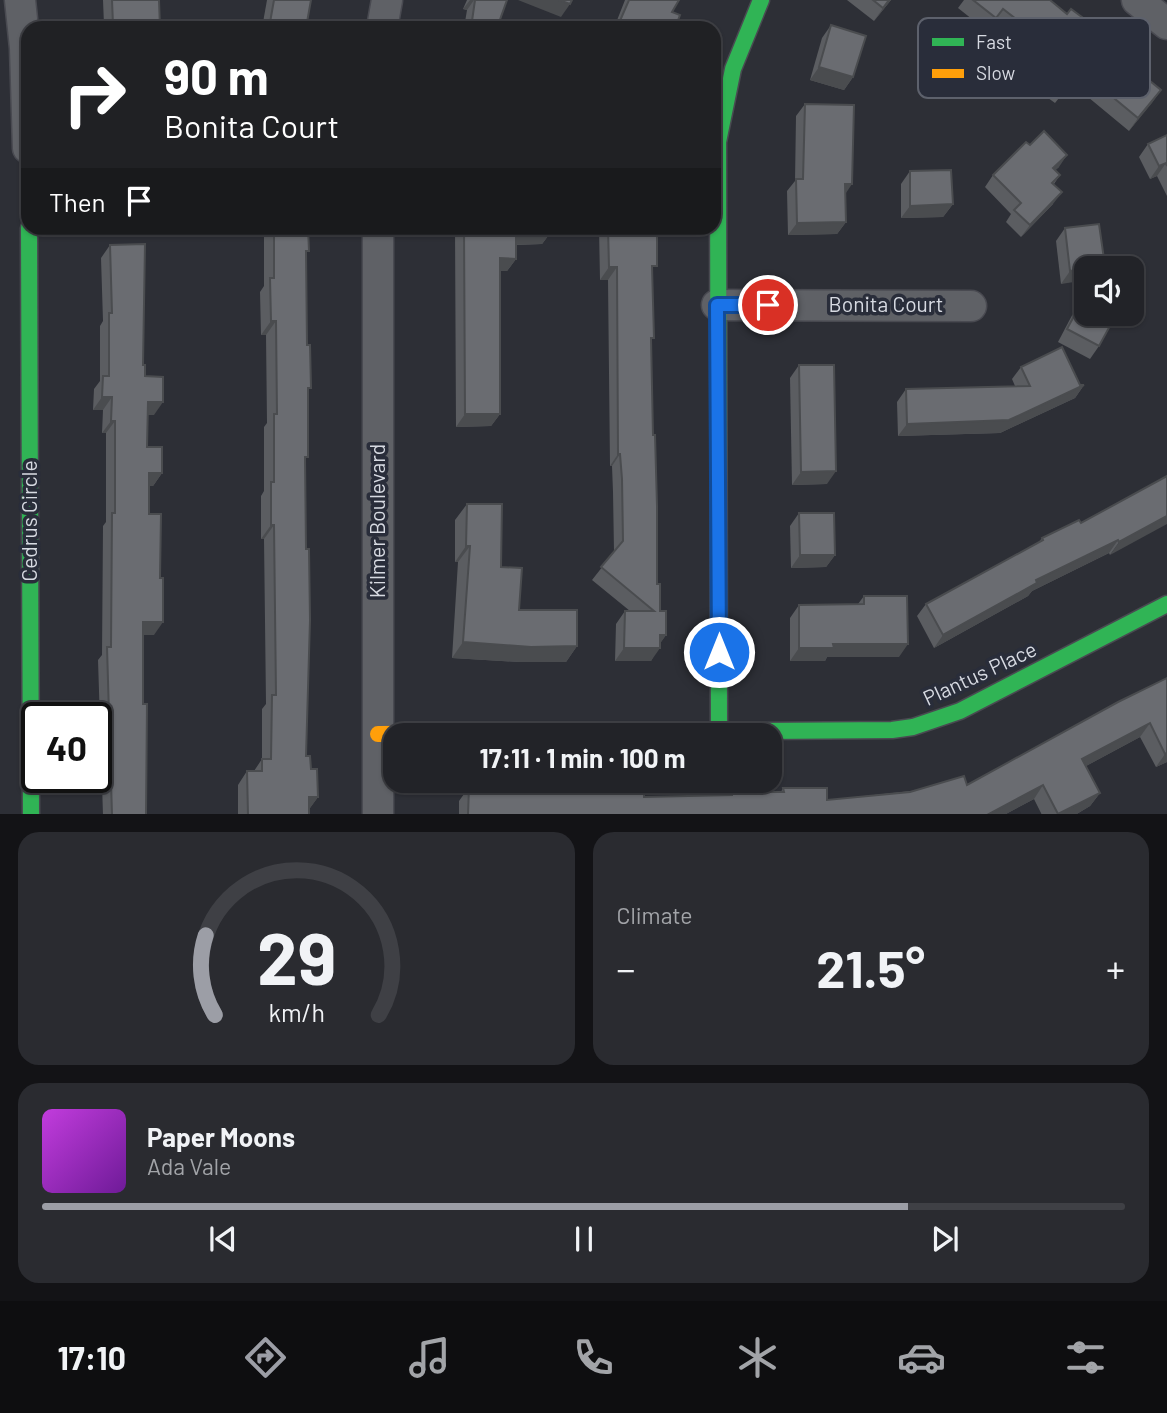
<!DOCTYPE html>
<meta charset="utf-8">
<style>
:root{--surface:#222328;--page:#2a2b30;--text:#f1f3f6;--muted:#a2a4a8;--line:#3f4045;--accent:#9c9ea6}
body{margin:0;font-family:Barlow,sans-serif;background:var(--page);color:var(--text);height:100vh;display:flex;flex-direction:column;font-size:26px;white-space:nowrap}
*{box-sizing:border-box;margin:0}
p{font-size:23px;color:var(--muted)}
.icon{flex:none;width:38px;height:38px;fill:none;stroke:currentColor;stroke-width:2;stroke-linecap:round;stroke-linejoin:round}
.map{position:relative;height:814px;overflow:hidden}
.sheet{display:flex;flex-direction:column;gap:18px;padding:18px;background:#131316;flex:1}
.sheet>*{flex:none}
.banner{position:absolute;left:21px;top:21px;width:700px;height:214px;border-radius:21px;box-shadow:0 2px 5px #0004,0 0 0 2px var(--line);background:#202124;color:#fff;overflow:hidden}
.controls{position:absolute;left:1074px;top:256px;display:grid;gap:14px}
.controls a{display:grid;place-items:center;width:70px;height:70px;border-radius:14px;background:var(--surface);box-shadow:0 2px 5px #0004,0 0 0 2px var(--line);font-size:35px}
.speed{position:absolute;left:21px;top:702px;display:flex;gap:14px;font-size:35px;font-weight:700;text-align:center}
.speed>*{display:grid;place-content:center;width:91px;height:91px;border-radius:50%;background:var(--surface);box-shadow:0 2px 5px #0004,0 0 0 2px var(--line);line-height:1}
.speed .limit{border:4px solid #111;border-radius:10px;background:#fff;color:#111}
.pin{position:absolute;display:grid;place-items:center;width:60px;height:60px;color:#fff;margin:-30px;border:4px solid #fff;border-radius:50%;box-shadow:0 2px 7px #0007}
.me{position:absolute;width:77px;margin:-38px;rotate:0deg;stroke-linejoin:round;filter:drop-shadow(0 0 5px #0008)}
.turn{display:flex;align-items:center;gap:24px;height:147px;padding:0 28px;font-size:32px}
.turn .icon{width:91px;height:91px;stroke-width:2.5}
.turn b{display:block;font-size:49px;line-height:60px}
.then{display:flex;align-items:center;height:66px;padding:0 28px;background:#0003;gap:14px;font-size:26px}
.big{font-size:52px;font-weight:700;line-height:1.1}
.sheet .tile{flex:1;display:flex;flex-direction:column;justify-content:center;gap:10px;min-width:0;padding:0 24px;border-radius:21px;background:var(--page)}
.sheet .dial{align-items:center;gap:0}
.dial svg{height:182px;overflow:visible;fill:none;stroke:var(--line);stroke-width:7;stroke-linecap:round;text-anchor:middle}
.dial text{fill:var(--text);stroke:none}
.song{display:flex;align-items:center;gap:21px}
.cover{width:84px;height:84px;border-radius:10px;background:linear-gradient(135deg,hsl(290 70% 55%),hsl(280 70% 35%))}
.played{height:7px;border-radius:4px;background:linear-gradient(90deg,var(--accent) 80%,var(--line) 80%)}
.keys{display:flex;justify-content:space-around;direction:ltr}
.heat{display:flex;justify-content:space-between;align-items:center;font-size:38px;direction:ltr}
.sheet .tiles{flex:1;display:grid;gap:18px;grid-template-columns:1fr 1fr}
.tile:last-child{grid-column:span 2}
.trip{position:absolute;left:383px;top:723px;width:399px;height:70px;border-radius:21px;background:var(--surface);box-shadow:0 2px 5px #0004,0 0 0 2px var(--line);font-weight:700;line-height:70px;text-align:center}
.menu{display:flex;height:112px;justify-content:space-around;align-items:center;background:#0e0e10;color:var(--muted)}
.menu .icon{width:49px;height:49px}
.menu .current{color:var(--accent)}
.menu b{font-size:32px;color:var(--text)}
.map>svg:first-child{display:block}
</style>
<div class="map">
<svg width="1167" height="815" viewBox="0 0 1167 815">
<rect width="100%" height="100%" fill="#2d2f36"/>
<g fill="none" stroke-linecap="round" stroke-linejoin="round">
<g stroke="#494a51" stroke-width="33">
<g id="street">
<polyline points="20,0 25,48 28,148"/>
<polyline points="1137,0 1167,24"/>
<polyline points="382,28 387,0"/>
<polyline points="717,305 971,306"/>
<polyline points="378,815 378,228"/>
</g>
</g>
<g stroke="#494a51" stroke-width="19">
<g id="fast">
<polyline points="29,228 31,815"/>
<polyline points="634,732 892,730 913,727 960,711 1167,604"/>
<polyline points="719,732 718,142 733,69 761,0"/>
</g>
</g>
<g stroke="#494a51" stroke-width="19">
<polyline id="slow" points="378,734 634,732"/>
</g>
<use href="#street" stroke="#5f6166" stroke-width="30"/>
<use href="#fast" stroke="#30b455" stroke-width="16"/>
<use href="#slow" stroke="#ff9f0a" stroke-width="16"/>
</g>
<g fill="#5b5d61">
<polygon points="103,0 159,0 160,28 99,28 101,25 104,25"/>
<polygon points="267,0 311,0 306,28 262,28"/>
<polygon points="467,0 507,0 497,28 464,28 467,10 463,9"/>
<polygon points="625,0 679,0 672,12 675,28 614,28"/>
<polygon points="847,0 891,0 874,21"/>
<polygon points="964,0 1050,0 1086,28 1102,42 1161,90 1129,131 1071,83 1055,103 1037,90 1047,76 1030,63 1036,54 994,22 987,31 958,8"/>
<polygon points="831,25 853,77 844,90 810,80 822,38"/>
<polygon points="805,104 846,222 837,234 788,235 787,191 795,181 796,116"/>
<polygon points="1167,135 1167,196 1157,176 1150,179 1139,157 1148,144"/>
<polygon points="1059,167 1055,170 1060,175 1054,184 1053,204 1021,237 1006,222 1011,214 985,187 993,175"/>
<polygon points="910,171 953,204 943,217 901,218 901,184"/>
<polygon points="264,228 308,228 306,255 308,392 305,461 306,756 318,797 309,809 309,815 238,815 238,785 247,771 254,771 262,759 262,709 266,704 264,539 261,539 261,496 264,491 264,427 267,423 266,335 261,335 260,292 264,286"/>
<polygon points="455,228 551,228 551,232 542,244 516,245 516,259 507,271 500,271 500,414 491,426 456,427"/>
<polygon points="599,228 657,228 652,272 651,342 653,435 657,584 660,611 666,635 660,643 651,661 615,661 616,624 625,611 630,611 592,580 614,552 613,492 612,466 610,466 608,280 600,280"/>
<polygon points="1065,228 1103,268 1061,284 1056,241"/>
<polygon points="110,245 143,365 154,415 148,415 147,447 162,473 153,486 149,486 154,635 143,635 143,704 146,815 103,815 98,660 102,655 103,526 106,522 106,433 102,433 103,410 93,410 94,389 100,381 100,326 103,321 101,258"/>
<polygon points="1087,292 1099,346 1090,359 1058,342 1078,304"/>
<polygon points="799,365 827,484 792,485 790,378"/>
<polygon points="1021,367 1080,385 1084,385 1075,398 1000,433 898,436 897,402 906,389 1015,386 1012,379"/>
<polygon points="1167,476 1110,555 1109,553 1032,591 1028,596 934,648 917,616 926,604 1038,543 1042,538 1081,523"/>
<polygon points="467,504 501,567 519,610 577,646 566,662 520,662 452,658 458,562 455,562 455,520"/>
<polygon points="799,513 835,555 826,567 791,568 790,526"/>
<polygon points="864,596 899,657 827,657 825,661 790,661 790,618 799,605 858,604"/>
<polygon points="1167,678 1167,762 1156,767 1140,737 1086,766 1100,793 1090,806 1075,815 1042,815 1034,799 1004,815 459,815 459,801 469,787 529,793 644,797 729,795 732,792 781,792 783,788 827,800 967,785"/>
</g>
<g fill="#4a4c4f">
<polygon points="470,0 474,0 467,10 463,9"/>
<polygon points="518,0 559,0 570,4 561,17"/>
<polygon points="889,0 891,0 874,21 883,8"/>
<polygon points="619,23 632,28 616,28"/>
<polygon points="819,67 853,77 844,90 810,80"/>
<polygon points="1161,90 1152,103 1129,131 1138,118"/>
<polygon points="1067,155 1059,167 1045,180 1053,168"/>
<polygon points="1166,163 1157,176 1150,179 1159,166"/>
<polygon points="845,184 852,184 844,196"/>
<polygon points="1062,192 1053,204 1021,237 1030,225"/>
<polygon points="953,204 943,217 901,218 910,206"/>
<polygon points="846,222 837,234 788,235 797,223"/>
<polygon points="551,232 542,244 508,245 516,233"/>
<polygon points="500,258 516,259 507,271 491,271"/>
<polygon points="609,267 617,267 608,280 600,280"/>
<polygon points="1087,269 1087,280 1061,284 1070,271"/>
<polygon points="271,321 276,321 266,335 261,335"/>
<polygon points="1084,385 1075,398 1000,433 898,436 907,424"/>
<polygon points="102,397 112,397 103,410 93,410"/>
<polygon points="148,402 163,402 154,415 139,415"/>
<polygon points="465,414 500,414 491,426 456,427"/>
<polygon points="111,421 115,421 106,433 102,433"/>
<polygon points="618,454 620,454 612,466 610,466"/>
<polygon points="836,471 827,484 792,485 801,472"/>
<polygon points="149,473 162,473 153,486 140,486"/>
<polygon points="1167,516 1167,524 1110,555 1119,542"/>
<polygon points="271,525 274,525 264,539 261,539"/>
<polygon points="1118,540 1109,553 1032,591 1028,596 934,648 943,635 1036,580"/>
<polygon points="466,546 470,546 458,562 455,562"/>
<polygon points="800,555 835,555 826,567 791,568"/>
<polygon points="143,622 163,622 154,635 134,635"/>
<polygon points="660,635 666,635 657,648"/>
<polygon points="463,642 577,646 566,662 520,662 452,658"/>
<polygon points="833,644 908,644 899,657 827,657 825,661 790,661 799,648"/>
<polygon points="624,648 660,648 651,661 615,661"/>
<polygon points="1150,723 1140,737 1073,773 1082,759"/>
<polygon points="1167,753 1167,762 1156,767 1165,754"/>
<polygon points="1043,785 1034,799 1004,815 987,815"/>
<polygon points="1100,793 1090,806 1075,815 1058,815"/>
<polygon points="309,797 318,797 308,811"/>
</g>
<g fill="#6a6c71" stroke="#4a4c4f" stroke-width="2">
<polygon points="112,0 159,0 160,28 101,28 101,25 113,25"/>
<polygon points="274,0 311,0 306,28 269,28"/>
<polygon points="475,0 507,0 497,28 471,28"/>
<polygon points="559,0 572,0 570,4"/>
<polygon points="629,0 679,0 672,12 680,15 675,28 632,28 619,23"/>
<polygon points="873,0 889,0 883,8"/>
<polygon points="973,0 1050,0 1067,14 1071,9 1090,23 1086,27 1103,41 1102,42 1161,90 1138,118 1080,70 1064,91 1046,77 1056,64 1039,50 1046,42 1003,9 996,18"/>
<polygon points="831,25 866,36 853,77 819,67"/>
<polygon points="805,104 854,105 852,184 845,184 846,222 797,223 796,179 803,179"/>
<polygon points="1044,131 1067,155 1053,168 1060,175 1052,183 1062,192 1030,225 1014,210 1021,203 993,175 1026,142 1030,145"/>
<polygon points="1167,135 1167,166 1166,163 1159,166 1148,144"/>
<polygon points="951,170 953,204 910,206 910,171"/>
<polygon points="1099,224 1105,266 1070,271 1065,228"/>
<polygon points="274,228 308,228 309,251 306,251 307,345 310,345 311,388 308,388 308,457 305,457 306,549 309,549 310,620 306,756 310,756 311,769 317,769 318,797 309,797 309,815 248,815 247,771 262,771 262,759 271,759 272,695 276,695 274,525 271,525 271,482 274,482 274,414 277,414 276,321 271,321 270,278 274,278"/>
<polygon points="464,228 551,228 551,232 516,233 516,259 500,258 500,414 465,414"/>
<polygon points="608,228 657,228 657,266 652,266 654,338 651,338 653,435 655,435 657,506 657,584 660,584 660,611 666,611 666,635 660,635 660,648 624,648 625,611 654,611 601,567 623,541 622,479 620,454 618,454 617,267 609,267"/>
<polygon points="145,244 143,365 145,365 145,376 163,377 163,402 148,402 147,447 162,447 162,473 149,473 149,514 161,514 160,578 163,578 163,622 143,622 143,704 147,704 146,815 112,815 107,647 111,647 112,513 115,513 115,421 111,421 112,397 102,397 103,376 109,376 109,313 112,313 110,245"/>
<polygon points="1087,292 1087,313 1117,313 1099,346 1067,329"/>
<polygon points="1062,347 1080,385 1084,385 1009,420 907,424 906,389 1030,386 1021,367"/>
<polygon points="799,365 834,365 836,471 801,472"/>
<polygon points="1167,476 1167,516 1119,542 1118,540 1036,580 1037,583 943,635 926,604 1043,540 1042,538 1079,520 1081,523"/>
<polygon points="467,504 502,504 501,567 522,568 519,610 577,610 577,646 531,647 463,642 470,546 466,546"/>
<polygon points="799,513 834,513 835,555 800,555"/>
<polygon points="864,596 907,596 908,644 833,644 834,648 799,648 799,605 864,604"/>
<polygon points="1167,678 1167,753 1165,754 1150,723 1082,759 1100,793 1058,814 1043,785 987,815 468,815 469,787 529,787 529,793 644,792 644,797 732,795 732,792 784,792 783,788 827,788 827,800 910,792 964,776 967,785 1118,702"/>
</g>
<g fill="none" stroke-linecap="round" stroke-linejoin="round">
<g stroke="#114b97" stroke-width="18">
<polyline id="route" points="719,652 717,305 768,305"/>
</g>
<use href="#route" stroke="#1a73e8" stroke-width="12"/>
</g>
<g text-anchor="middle" stroke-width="7" stroke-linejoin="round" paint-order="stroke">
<g font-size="21" fill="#d7dae2" stroke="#292d3a">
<text x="886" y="312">Bonita Court</text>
<text transform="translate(30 521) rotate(-90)" y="7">Cedrus Circle</text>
<text transform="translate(378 521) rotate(-90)" y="7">Kilmer Boulevard</text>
<text transform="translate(980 674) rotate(-25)" y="7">Plantus Place</text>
</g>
</g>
<rect x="918" y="18" width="232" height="80" rx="10" fill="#292d3a" stroke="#5d616c" stroke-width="2"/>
<rect x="932" y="38" width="32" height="8" fill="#30b455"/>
<rect x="932" y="69" width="32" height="9" fill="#ff9f0a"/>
<g font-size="19" fill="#d7dae2">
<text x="976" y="49">Fast</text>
<text x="976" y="80">Slow</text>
</g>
</svg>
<div class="controls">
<a><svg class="icon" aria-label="sound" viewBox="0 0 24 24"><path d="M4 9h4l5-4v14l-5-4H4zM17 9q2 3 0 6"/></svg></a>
</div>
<div class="speed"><div class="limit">40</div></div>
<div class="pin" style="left:768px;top:305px;background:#d93025"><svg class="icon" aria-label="arrive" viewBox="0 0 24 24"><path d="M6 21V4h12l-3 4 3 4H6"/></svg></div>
<svg class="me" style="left:719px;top:652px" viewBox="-20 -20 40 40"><circle r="17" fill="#1a73e8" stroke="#fff" stroke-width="3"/><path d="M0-11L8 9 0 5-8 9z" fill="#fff"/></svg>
<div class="trip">17:11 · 1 min · 100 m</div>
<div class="banner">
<div class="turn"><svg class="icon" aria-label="right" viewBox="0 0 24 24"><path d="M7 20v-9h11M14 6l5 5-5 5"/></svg><div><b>90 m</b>Bonita Court</div></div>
<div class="then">Then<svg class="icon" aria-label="arrive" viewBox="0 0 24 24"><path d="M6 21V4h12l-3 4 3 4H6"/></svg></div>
</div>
</div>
<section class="sheet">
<div class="tiles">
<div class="tile dial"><svg viewBox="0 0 100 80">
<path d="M14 69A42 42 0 1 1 86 69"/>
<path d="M14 69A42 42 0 0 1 10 34" stroke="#9c9ea6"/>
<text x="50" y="56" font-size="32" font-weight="700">29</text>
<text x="50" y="72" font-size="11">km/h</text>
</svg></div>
<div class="tile"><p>Climate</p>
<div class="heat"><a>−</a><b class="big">21.5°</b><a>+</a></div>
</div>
<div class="tile">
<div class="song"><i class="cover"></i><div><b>Paper Moons</b><p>Ada Vale</p></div></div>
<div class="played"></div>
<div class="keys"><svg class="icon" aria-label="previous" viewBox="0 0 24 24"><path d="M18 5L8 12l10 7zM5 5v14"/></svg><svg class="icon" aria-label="pause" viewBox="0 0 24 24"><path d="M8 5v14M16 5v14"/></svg><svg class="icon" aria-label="next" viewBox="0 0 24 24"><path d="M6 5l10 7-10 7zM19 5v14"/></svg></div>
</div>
</div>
</section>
<nav class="menu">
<b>17:10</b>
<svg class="icon current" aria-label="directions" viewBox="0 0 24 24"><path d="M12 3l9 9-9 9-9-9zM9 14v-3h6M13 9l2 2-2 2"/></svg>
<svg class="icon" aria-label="music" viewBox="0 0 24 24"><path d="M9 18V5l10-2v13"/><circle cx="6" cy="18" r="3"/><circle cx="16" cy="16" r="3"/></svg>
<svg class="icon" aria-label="phone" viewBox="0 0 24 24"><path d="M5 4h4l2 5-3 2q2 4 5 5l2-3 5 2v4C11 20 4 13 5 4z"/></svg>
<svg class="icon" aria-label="climate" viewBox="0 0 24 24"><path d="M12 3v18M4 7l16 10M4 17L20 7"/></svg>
<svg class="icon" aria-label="car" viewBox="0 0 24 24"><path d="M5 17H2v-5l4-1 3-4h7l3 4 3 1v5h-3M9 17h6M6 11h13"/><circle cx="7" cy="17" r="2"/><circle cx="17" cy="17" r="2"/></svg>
<svg class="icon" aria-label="filters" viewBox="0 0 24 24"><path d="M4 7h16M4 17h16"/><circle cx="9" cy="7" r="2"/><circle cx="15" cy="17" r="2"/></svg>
</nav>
